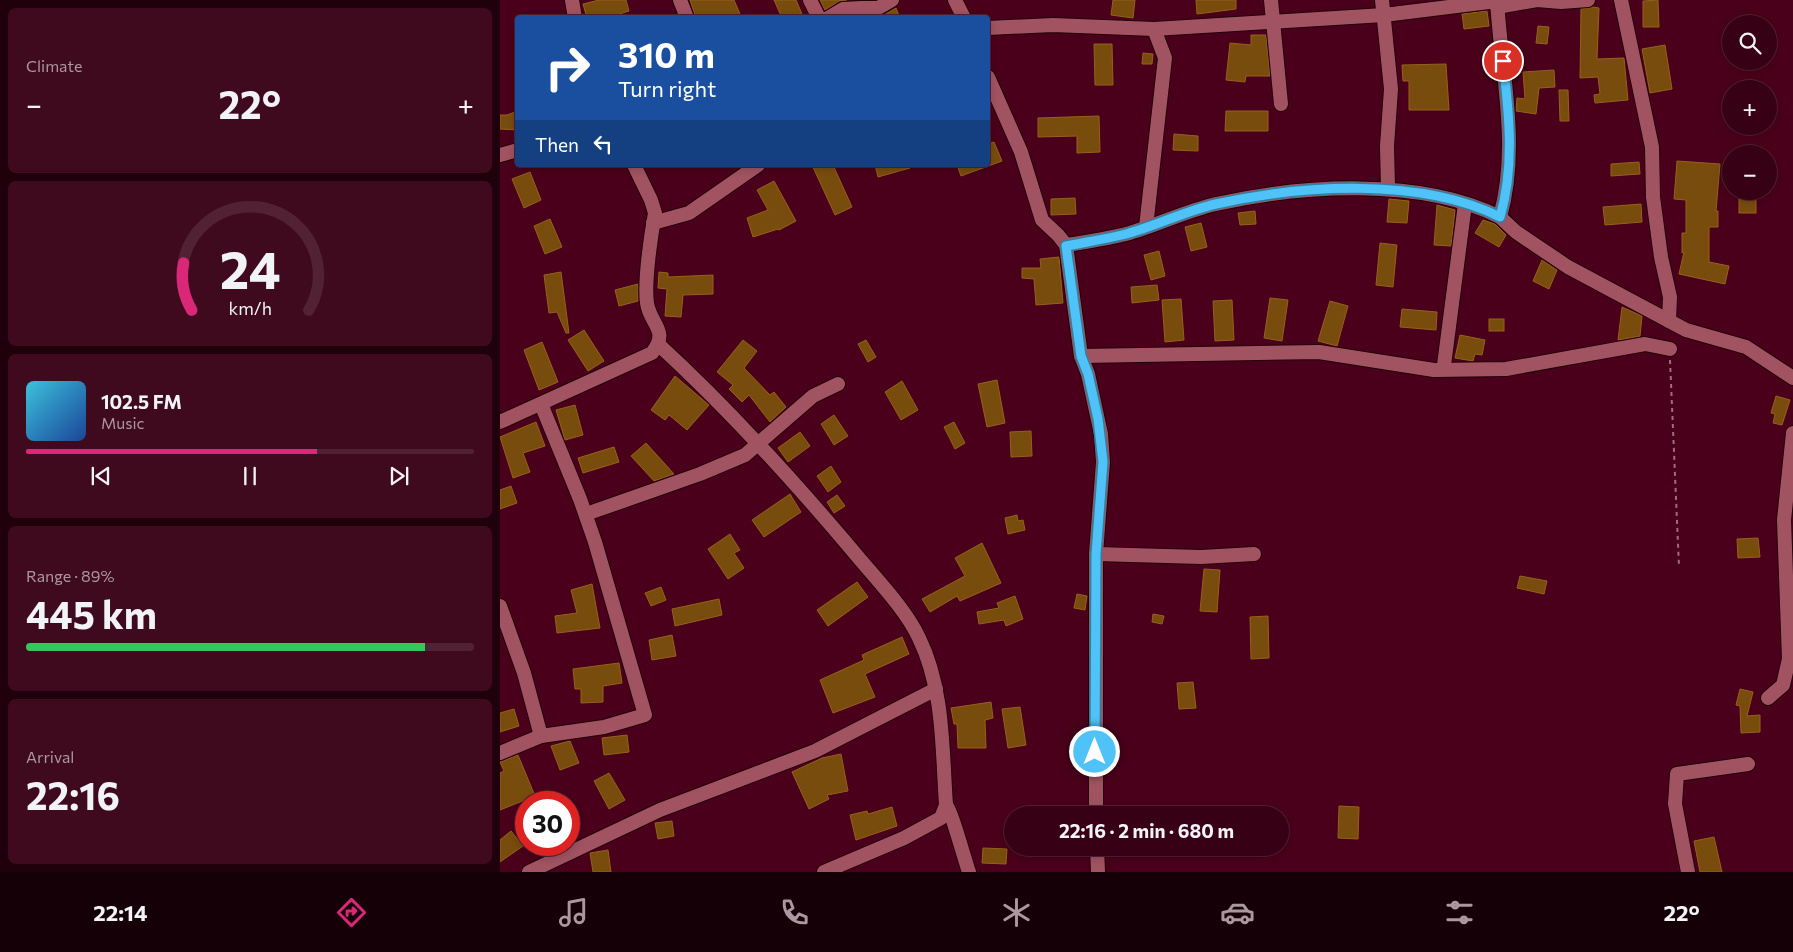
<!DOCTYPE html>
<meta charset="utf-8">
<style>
:root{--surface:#380014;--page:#3f0a1d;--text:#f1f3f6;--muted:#ab97a0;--line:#522234;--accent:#db2777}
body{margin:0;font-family:Commissioner,sans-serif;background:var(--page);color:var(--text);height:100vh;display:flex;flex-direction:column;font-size:19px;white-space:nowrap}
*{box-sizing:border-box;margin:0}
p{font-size:16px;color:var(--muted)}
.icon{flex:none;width:28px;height:28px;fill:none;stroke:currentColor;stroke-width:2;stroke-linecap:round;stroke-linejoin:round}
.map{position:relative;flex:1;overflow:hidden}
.side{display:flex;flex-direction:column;gap:8px;padding:8px;background:#1f000b;width:500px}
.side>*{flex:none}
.guide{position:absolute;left:15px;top:15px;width:475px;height:152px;border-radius:5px;box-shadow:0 2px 8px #0003,0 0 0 1px var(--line);background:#1a4fa0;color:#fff;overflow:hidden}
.tools{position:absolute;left:1222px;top:15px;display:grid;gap:10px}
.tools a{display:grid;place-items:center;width:55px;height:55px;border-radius:50%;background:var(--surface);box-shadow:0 2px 8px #0003,0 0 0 1px var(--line);font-size:25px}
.speed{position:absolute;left:15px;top:791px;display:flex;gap:10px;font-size:25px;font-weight:700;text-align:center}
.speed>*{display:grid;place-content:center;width:65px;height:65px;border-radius:50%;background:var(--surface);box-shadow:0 2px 8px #0003,0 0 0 1px var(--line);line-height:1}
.speed .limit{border:8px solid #d22;background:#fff;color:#111}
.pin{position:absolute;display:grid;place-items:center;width:42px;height:42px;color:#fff;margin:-21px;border:2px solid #fff;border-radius:50%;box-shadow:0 1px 5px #0007}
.me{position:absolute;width:55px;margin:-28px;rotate:0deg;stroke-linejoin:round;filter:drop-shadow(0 0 4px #0008)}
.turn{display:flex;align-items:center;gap:18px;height:105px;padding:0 20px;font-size:22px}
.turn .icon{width:65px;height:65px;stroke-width:2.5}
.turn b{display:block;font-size:35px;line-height:42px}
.then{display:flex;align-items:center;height:48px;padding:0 20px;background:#0003;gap:10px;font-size:19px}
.big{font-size:38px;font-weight:700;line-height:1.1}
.side .widget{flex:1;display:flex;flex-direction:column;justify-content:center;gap:8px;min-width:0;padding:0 18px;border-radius:8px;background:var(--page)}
.side .dial{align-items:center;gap:0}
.dial svg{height:130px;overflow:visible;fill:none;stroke:var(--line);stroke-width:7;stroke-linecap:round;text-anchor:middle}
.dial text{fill:var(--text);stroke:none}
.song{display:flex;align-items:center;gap:15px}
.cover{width:60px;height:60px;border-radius:8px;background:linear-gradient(135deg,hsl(190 70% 55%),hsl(220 70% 35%))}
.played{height:5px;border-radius:2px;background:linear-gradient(90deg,var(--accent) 65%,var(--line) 65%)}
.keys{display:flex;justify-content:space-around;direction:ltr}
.heat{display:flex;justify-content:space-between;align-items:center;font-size:28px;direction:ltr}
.charge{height:8px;border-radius:4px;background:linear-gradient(90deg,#34c759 89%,var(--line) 0)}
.trip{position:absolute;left:504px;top:806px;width:285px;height:50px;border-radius:25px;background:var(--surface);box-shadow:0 2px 8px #0003,0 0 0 1px var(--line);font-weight:700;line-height:50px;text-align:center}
.tabs{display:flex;height:80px;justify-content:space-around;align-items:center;background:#160008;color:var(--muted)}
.tabs .icon{width:35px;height:35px}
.tabs .active{color:var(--accent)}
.tabs b{font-size:22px;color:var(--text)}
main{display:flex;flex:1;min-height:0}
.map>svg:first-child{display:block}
</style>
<main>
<section class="side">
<div class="widget"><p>Climate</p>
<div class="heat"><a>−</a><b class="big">22°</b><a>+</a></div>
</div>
<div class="widget dial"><svg viewBox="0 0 100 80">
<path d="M14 69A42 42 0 1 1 86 69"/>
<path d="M14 69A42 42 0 0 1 9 40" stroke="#db2777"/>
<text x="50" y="56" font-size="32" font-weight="700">24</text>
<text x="50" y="72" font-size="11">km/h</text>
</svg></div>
<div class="widget">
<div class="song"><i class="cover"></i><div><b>102.5 FM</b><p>Music</p></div></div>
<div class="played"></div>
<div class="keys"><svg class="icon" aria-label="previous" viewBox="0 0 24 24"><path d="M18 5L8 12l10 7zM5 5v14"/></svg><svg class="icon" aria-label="pause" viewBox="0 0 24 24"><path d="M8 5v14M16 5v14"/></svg><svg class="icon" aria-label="next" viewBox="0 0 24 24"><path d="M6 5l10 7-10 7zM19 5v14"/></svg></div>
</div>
<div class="widget"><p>Range · 89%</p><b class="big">445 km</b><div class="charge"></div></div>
<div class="widget"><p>Arrival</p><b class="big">22:16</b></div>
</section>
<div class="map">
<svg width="1293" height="872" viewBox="0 0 1293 872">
<rect width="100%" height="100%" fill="#4a001a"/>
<g fill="#784c0d" stroke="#95611d">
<polygon points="99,0 126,0 129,11 107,18 87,18 83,4"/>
<polygon points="190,0 234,0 240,14 233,18 196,18"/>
<polygon points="274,0 296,0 302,14 293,18 282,18"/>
<polygon points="320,0 347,0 339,1 325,10"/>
<polygon points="613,0 635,0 633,18 611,15"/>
<polygon points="696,0 736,0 736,9 697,14"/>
<polygon points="1158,0 1159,27 1143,27 1143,1"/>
<polygon points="1093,7 1099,8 1097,59 1124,58 1128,100 1095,103 1094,95 1100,94 1098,77 1080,78 1081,9"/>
<polygon points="396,8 400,18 371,18 384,15"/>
<polygon points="987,11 989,26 964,29 962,14"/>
<polygon points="1038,26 1049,27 1047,44 1036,43"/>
<polygon points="751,35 766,35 770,76 746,76 745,82 726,80 730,43 751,45"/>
<polygon points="594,44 612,44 613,85 595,85"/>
<polygon points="1165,45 1172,89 1150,93 1142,49"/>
<polygon points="643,53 653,54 652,64 642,64"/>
<polygon points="946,64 949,110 909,110 909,81 903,81 902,65"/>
<polygon points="1054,70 1055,87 1039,88 1036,114 1016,111 1017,98 1025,99 1023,72"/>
<polygon points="1059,90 1068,90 1069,121 1060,121"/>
<polygon points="18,111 18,130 0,129 0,115 7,115"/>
<polygon points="726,111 768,111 768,131 725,131"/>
<polygon points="599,116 600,152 577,153 577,136 538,137 538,118"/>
<polygon points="674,134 698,136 698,151 673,150"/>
<polygon points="494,142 502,161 461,176 457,165 488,165 488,144"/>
<polygon points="1177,161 1220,164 1216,211 1218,211 1218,227 1209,227 1209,262 1229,266 1225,284 1179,274 1184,252 1182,253 1182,233 1186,233 1186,200 1174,199"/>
<polygon points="1139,162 1140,174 1111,176 1111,164"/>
<polygon points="312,165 333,165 352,207 335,215"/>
<polygon points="375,165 410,165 410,168 378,177"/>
<polygon points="30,172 41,200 24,208 12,179"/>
<polygon points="274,181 296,221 279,230 278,229 253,237 247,218 268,210 257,190"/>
<rect x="1239" y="191" width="17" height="22"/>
<polygon points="575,198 576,214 551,215 551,199"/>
<polygon points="889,199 909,201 907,223 887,222"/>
<polygon points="1141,204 1142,222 1105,225 1103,207"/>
<polygon points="937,205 955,210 951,246 934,245"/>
<polygon points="755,211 756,224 740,225 738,213"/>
<polygon points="50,219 62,247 45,254 34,226"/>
<polygon points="983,220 995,224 1006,235 999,247 975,233"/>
<polygon points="701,223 707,247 691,251 685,227"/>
<polygon points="880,243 897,245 893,287 876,285"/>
<polygon points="659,251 665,276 651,280 644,255"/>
<polygon points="559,257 563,303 536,305 534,279 522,278 522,268 541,268 540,259"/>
<polygon points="1042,260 1057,270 1049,289 1033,281"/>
<polygon points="61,272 69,333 66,333 57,312 49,313 44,275"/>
<polygon points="159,272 168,273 168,277 213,275 213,294 183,295 181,317 165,316 167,289 158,288"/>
<polygon points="138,284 138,301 119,306 115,290"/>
<polygon points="657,285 659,300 632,303 631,287"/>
<polygon points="770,298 788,300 782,341 764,338"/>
<polygon points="681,299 684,340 665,342 662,300"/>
<polygon points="732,300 734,340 715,341 713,301"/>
<polygon points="830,301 848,306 837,346 818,341"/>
<polygon points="1122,307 1142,316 1140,336 1118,340"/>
<polygon points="902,309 937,312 936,330 900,327"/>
<rect x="989" y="319" width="15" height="12"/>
<polygon points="84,330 104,361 88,371 68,340"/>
<polygon points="960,335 985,340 982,355 975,354 973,361 955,358"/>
<polygon points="243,340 257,351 244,368 270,395 274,392 286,407 270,422 249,395 242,402 229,389 233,385 217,372"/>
<polygon points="366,340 376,357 368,362 358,344"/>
<polygon points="42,342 58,382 39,390 24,350"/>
<polygon points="175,376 209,405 187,430 169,415 165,420 151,410"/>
<polygon points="497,380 505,423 487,427 478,384"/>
<polygon points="402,381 418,410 401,420 385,392"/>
<polygon points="1276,396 1290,400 1282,425 1273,423 1275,414 1271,413"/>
<polygon points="75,405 83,435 65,440 56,410"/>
<polygon points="334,415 348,436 334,445 321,424"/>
<polygon points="36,422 45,446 23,453 30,472 13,478 0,437"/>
<polygon points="454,422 465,443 455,449 444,427"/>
<polygon points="531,431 532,456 511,457 510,432"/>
<polygon points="300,432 310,446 288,462 278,448"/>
<polygon points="146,443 174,474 154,481 131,456"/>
<polygon points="114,447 119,462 83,473 78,458"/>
<polygon points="331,466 341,482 328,492 317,476"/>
<polygon points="11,486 17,503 0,509 0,490"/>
<polygon points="290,494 301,512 264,537 252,520"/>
<polygon points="337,495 345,506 334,513 327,502"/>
<polygon points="517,515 518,521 523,520 525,530 508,534 505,518"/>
<polygon points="230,534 240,550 234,553 244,568 228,579 208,549"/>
<polygon points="1258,538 1260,557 1238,558 1237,539"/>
<polygon points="482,543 501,583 460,601 457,596 430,612 422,599 465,576 455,558"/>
<polygon points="704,569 720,570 717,612 700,611"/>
<polygon points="1020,576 1047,581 1044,594 1017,588"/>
<polygon points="357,582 368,597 328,626 317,610"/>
<polygon points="92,584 100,628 57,633 55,616 77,613 71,590"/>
<polygon points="161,587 166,600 151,606 145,593"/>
<polygon points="577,594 587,596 585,610 574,608"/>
<polygon points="515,596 523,619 506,626 504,620 479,624 477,612 499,608 497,603"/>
<polygon points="219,599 222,615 175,626 172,609"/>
<polygon points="653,614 664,616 662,624 652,622"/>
<polygon points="768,616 769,658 751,659 750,617"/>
<polygon points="172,635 176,656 152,660 149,640"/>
<polygon points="402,637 409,654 365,674 375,697 333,713 320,680 364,660 362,655"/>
<polygon points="119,663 122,683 103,686 103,702 81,703 81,689 75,689 73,669"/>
<polygon points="693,682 696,708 679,709 677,683"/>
<polygon points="1240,689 1253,692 1247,716 1260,715 1260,732 1241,733 1240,706 1236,705"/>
<polygon points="491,702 493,718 485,720 486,748 458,748 457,724 454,724 451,708"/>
<polygon points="520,707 526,745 508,748 502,709"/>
<polygon points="14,709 19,726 0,732 0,713"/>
<polygon points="127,735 129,752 104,755 102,738"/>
<polygon points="70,741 79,763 60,770 51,746"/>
<polygon points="341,754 348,791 327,795 329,799 309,809 292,772 322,758"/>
<polygon points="18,755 35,796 0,810 0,773 4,771 0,762"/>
<polygon points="109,773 125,800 109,809 94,781"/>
<polygon points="839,806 859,807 858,839 838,838"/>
<polygon points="392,807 397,826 356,840 350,815 367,811 368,814"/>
<polygon points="172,821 174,836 158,839 155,823"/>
<polygon points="11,831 23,846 0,862 0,840"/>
<polygon points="1214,837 1222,872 1200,872 1194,841"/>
<polygon points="483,848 507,849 506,864 482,863"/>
<polygon points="108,850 111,872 93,872 90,853"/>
</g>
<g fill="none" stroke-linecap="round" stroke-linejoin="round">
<g stroke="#220008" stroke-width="16">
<g id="minor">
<polyline points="72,0 75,18"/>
<polyline points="180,0 187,18"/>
<polyline points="310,0 319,18"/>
<polyline points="455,0 464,18"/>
<polyline points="771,0 781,104"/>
<polyline points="882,0 891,89 887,146 888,188"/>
<polyline points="1121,0 1152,147 1153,197 1161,257 1170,297 1169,321"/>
<polyline points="997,7 1037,0 1061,2 1088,0"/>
<polyline points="328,18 343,9 380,7 392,0"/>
<polyline points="488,28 553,25 654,29 884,15 997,1"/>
<polyline points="488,77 521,152 542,220 558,235 566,245 581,356 588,374 601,434 603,462 596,554 596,815"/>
<polyline points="0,155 18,150"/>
<polyline points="1000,217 1016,232 1068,267 1186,330 1246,347 1293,378"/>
<polyline points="153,223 189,213 258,165"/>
<polyline points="646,227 665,58 654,29"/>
<path d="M566,245C586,242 606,239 626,234C656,226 685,211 716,204C802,185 920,177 1000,217C1020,146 1001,72 997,0"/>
<path d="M159,345C231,411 295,482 358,557C378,581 406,610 419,638C444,689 442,749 446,805L441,818L404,838L324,872"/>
<polyline points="581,356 819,352 934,370 1006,369 1145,344 1170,349"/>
<polyline points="944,365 965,204"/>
<path d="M0,422L152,353C170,330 150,325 147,303C144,282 151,235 155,213L151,200L134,165"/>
<polyline points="86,514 200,474 245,455 313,396 338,384"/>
<polyline points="596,554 701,557 754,554"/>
<polyline points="0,606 24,673 41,736"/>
<polyline points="1268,698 1283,685 1289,659 1284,520 1293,433"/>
<polyline points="0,753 41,736 104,727 145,715 95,542 80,499 41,404"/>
<path d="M446,805C451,809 465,861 469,872"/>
<polyline points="597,848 598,872"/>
<polyline points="29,872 160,810 315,751 436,689"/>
<polyline points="1188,872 1175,804 1177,774 1248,764"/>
</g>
</g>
<polyline stroke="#a46c7c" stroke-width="2" stroke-dasharray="4 4" stroke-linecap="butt" points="1170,360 1179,567"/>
<use href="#minor" stroke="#a15362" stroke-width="14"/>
</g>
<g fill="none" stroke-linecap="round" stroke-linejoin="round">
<g stroke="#337fa1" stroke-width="12">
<path id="route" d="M595,752L596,554L603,462L598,419L588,374L581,356L566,246C586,242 606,239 626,234C656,226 685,211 716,204C802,185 920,177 1000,217C1015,166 1009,113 1003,61"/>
</g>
<use href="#route" stroke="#4fc3f7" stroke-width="9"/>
</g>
</svg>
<div class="tools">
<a><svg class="icon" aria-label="search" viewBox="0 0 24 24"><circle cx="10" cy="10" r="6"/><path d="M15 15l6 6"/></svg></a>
<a>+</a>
<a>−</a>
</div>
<div class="speed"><div class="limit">30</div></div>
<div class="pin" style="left:1003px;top:61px;background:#d93025"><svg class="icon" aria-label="arrive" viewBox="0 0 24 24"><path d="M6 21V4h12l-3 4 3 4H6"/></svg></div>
<svg class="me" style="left:595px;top:752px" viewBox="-20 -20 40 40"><circle r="17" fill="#4fc3f7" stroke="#fff" stroke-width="3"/><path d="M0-11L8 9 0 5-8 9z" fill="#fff"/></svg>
<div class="trip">22:16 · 2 min · 680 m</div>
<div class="guide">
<div class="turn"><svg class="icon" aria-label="right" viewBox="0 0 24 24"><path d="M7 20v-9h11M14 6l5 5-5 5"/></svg><div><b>310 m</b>Turn right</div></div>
<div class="then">Then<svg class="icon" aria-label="left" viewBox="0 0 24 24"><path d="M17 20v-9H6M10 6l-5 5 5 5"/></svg></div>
</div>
</div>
</main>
<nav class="tabs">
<b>22:14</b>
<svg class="icon active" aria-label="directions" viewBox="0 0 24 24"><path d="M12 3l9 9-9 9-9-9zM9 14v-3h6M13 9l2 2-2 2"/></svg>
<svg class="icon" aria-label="music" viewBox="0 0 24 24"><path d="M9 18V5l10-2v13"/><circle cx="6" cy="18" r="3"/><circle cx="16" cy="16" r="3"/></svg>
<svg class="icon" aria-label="phone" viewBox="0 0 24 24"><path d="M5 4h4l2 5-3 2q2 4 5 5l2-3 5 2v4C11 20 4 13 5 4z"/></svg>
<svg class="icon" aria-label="climate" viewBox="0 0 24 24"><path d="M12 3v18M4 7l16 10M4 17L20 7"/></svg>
<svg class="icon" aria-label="car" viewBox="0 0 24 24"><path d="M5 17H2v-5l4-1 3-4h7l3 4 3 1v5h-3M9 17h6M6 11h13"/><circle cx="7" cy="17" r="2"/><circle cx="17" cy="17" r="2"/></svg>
<svg class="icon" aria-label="filters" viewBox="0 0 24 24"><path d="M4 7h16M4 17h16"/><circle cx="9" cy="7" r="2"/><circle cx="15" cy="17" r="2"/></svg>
<b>22°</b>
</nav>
